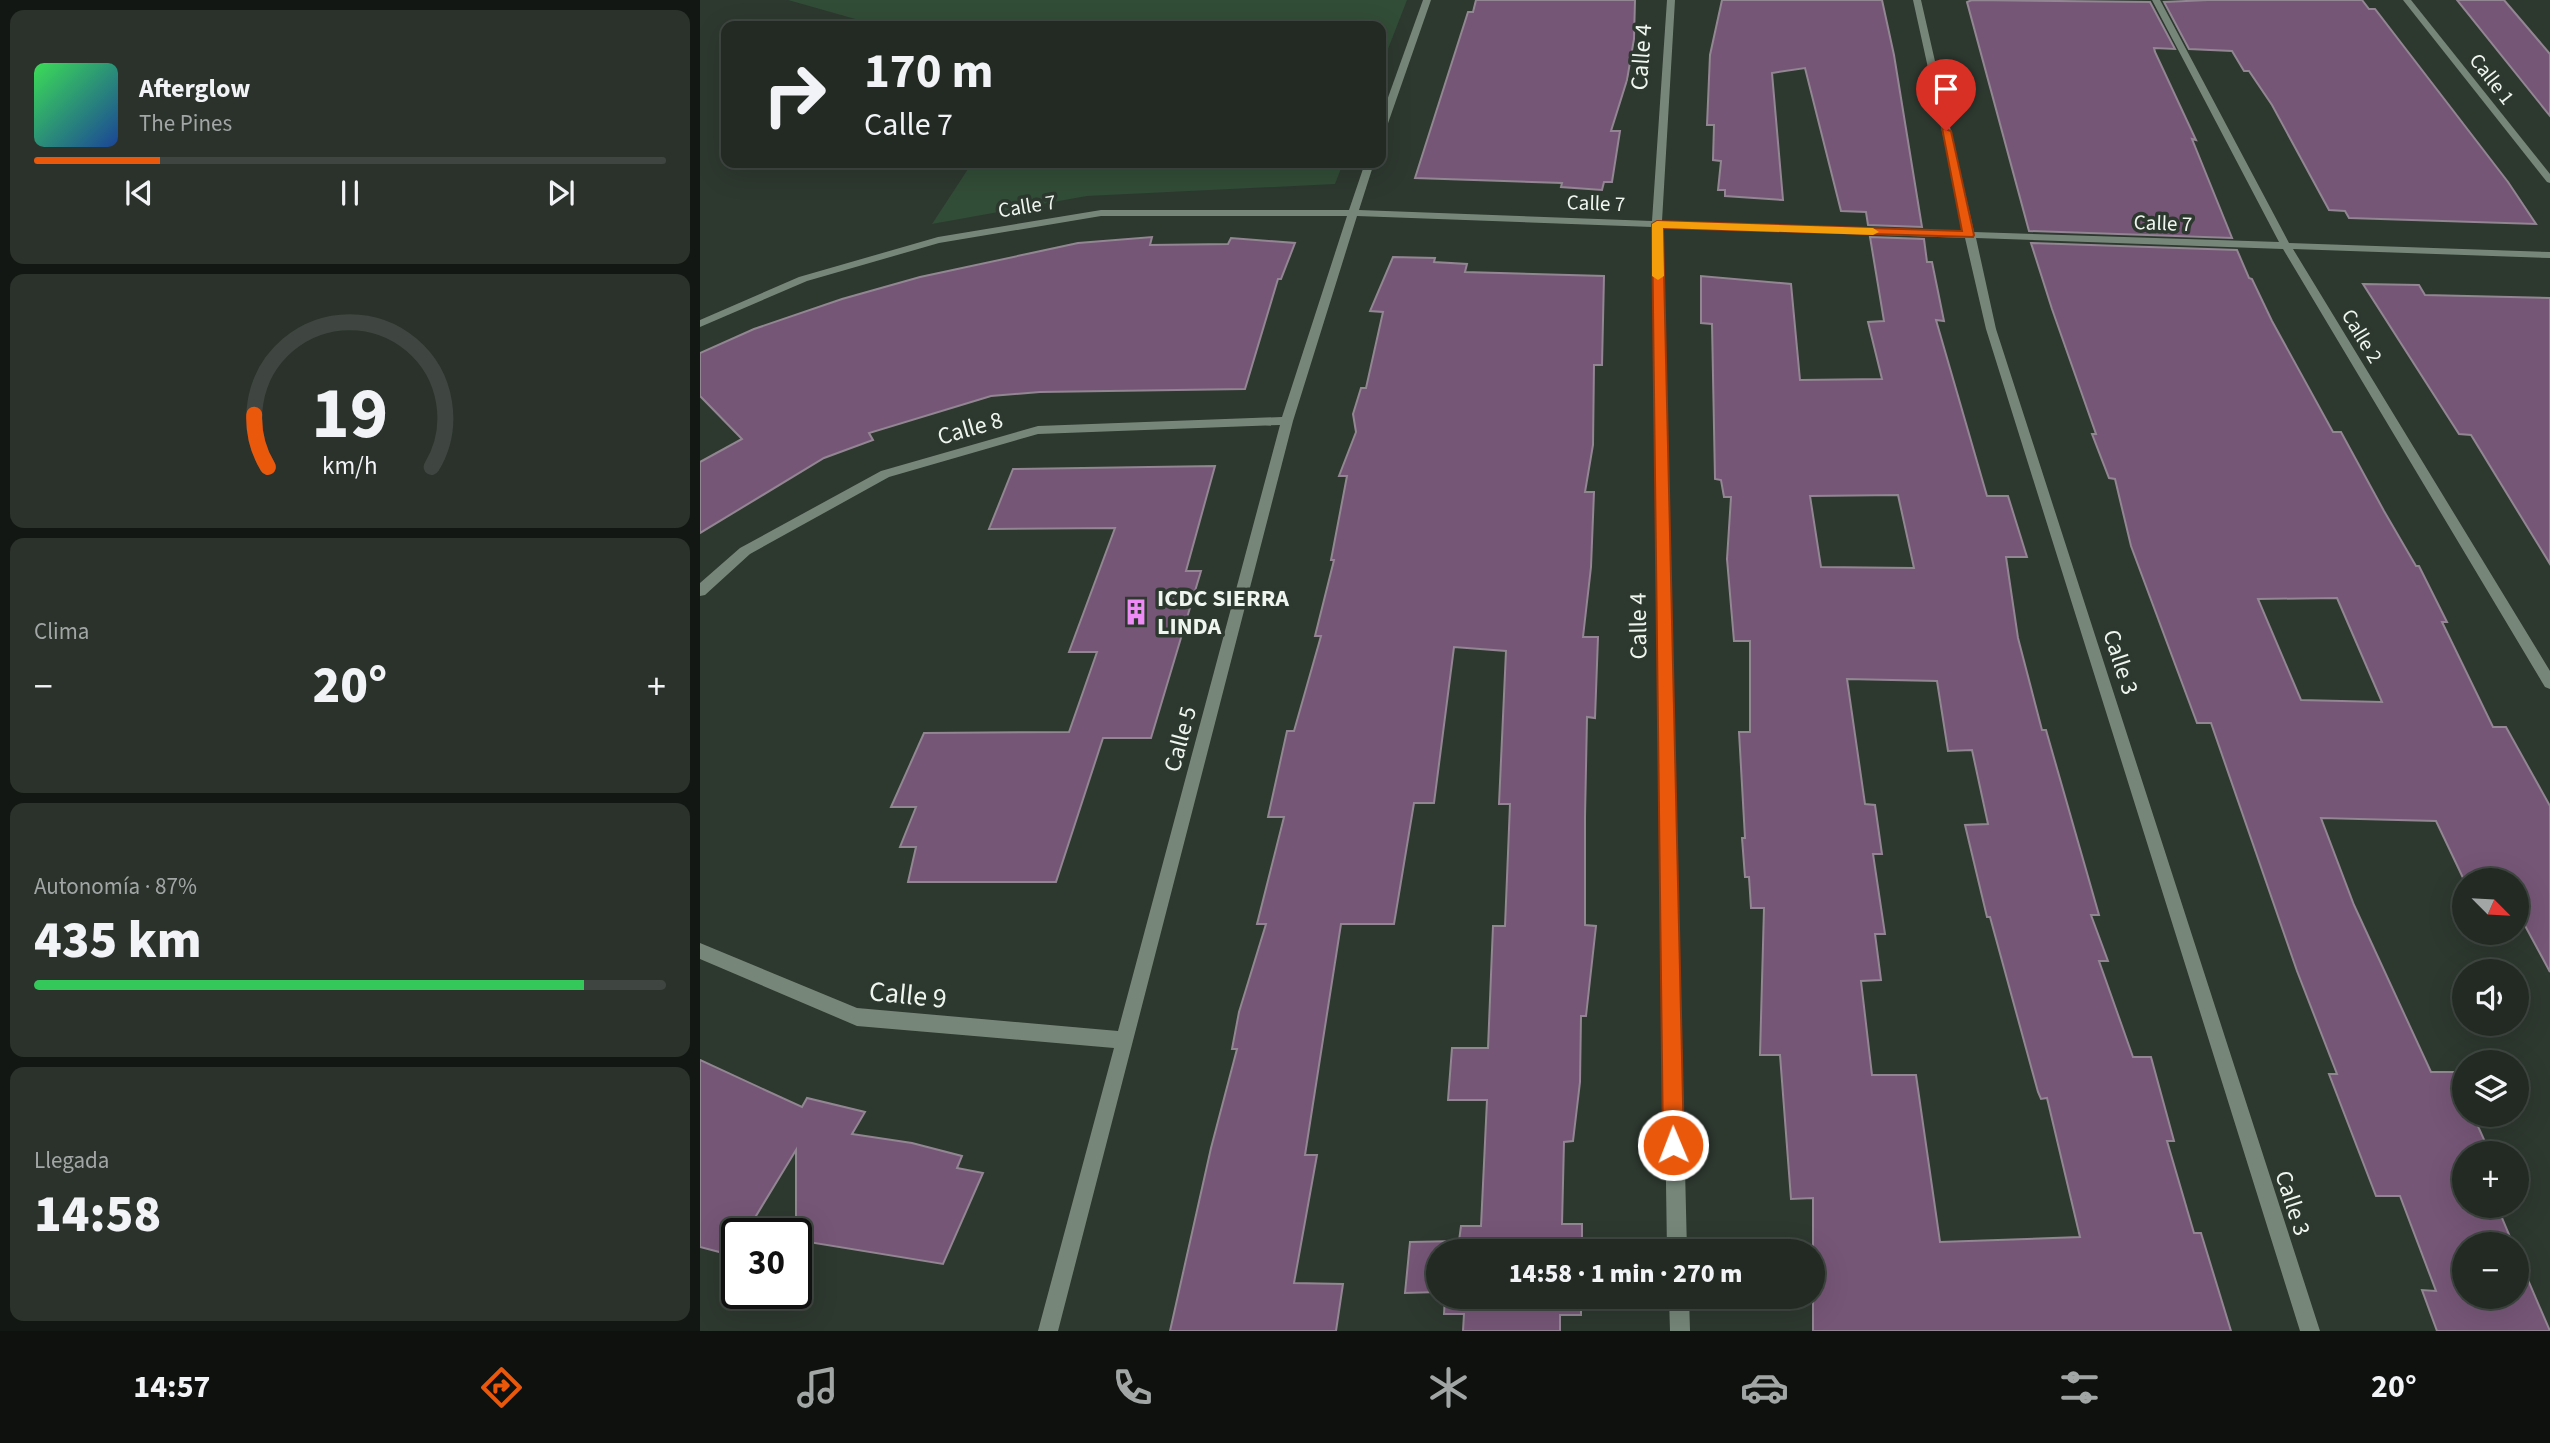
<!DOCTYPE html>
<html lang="es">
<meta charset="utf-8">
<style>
:root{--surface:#222a23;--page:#2a322b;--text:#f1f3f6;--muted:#a2a7a6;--line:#3f4641;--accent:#ea580c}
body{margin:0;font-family:"Source Sans 3",sans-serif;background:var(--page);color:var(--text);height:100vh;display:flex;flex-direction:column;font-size:26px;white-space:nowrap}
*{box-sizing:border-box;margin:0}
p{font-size:23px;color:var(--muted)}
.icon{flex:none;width:38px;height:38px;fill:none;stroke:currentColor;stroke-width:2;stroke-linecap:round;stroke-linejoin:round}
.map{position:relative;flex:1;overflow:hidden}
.panel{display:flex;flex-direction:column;gap:10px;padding:10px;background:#131713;width:700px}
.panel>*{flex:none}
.guide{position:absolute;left:21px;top:21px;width:665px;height:147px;border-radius:14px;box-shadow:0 7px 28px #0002,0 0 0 2px var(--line);background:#222a23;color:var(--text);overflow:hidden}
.needle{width:46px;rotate:114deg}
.buttons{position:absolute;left:1752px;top:868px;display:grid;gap:14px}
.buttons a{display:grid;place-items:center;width:77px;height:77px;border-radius:50%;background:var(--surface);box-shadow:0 7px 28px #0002,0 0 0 2px var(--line);font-size:35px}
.speed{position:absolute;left:21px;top:1218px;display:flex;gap:14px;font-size:35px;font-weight:700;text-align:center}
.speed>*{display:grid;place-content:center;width:91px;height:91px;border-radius:50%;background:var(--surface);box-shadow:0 7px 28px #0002,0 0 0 2px var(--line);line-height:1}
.speed .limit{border:4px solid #111;border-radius:10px;background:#fff;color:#111}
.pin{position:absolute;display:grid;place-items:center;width:60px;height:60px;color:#fff;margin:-72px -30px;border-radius:50% 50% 50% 0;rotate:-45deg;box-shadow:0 0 7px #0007}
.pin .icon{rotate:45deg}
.me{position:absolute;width:77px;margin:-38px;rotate:359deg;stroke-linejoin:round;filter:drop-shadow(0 0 5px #0008)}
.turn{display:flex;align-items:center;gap:24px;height:147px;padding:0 28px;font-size:32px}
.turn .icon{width:91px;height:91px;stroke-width:2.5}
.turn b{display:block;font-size:49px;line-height:60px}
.big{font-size:52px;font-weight:800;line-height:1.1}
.panel .card{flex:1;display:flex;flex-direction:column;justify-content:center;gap:10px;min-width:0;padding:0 24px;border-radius:14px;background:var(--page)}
.panel .dial{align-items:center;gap:0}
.dial svg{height:182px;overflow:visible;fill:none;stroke:var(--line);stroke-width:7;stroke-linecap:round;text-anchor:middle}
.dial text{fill:var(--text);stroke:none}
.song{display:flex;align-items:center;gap:21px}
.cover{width:84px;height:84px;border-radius:10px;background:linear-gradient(135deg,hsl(130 70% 55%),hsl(220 70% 35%))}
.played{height:7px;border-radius:4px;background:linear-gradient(90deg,var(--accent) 20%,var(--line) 20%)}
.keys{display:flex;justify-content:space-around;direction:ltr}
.heat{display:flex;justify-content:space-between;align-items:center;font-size:38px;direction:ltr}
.charge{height:10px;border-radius:5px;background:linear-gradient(90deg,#34c759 87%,var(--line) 0)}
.trip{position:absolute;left:726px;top:1239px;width:399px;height:70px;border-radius:35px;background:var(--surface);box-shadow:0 7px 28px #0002,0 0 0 2px var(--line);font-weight:800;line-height:70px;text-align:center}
.dock{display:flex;height:112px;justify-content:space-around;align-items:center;background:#0e110e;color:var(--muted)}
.dock .icon{width:49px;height:49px}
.dock .selected{color:var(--accent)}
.dock b{font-size:32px;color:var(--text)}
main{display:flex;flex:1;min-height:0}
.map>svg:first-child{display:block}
</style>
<main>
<section class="panel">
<div class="card">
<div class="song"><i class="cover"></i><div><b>Afterglow</b><p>The Pines</p></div></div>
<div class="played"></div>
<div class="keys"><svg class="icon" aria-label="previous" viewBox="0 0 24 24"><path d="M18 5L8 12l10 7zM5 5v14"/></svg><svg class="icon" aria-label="pause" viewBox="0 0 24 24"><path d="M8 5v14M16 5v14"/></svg><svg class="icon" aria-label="next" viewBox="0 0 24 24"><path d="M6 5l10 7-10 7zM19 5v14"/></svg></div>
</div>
<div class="card dial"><svg viewBox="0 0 100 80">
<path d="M14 69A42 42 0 1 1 86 69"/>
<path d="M14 69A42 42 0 0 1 8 46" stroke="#ea580c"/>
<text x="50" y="56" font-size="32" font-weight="700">19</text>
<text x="50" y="72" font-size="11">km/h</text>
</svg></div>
<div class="card"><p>Clima</p>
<div class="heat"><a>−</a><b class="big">20°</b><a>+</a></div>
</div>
<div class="card"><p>Autonomía · 87%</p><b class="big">435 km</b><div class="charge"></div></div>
<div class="card"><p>Llegada</p><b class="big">14:58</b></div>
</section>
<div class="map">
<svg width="1850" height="1331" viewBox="0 0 1850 1331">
<rect width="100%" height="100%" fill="#2d382f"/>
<g fill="#314c37">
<polygon points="88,0 707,0 681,67 681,26 180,26"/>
<polygon points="272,163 643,163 635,184 387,196 232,224"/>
</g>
<g fill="#765677" stroke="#928692" stroke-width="2" fill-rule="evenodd">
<polygon points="776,0 935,0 934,39 927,80 911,131 920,131 912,182 904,182 902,190 861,187 862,183 715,178 768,12 773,12"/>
<polygon points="1022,0 1182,0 1194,55 1222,227 1168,225 1166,212 1141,211 1105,68 1072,73 1083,200 1025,196 1025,190 1018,190 1021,161 1013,160 1014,125 1007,125 1010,55"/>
<polygon points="1272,0 1450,2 1475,49 1454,48 1455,52 1496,140 1492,139 1532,238 1329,231 1267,2"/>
<polygon points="1508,0 1662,0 1669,9 1675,9 1808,182 1836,224 1649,218 1645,211 1629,210 1572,105 1549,71 1544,71 1532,51 1489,49 1464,2"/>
<polygon points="1757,0 1804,0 1850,54 1850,116"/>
<polygon points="452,237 450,245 528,244 531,238 595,243 581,279 578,279 545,389 340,392 291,396 169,433 173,440 124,458 0,533 0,462 42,439 0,396 0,353 54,329 142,299 220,277 378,243"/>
<path d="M1170,237L1224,239L1227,262H1232L1244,321L1236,320L1287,496H1308L1327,557H1306L1318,638L1342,730H1346L1399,915H1391L1408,961H1399L1433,1057H1451L1474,1141H1467L1494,1233H1501L1531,1331H1113V1198L1091,1199L1080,1055H1060L1064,908H1051L1049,877H1045L1042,838H1045L1039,732H1050V641H1034L1027,559L1031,497H1024L1021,480L1015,479L1012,324L1001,323V276L1091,284L1100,380L1182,379L1168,322L1184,321ZM1198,495L1214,568L1121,567L1110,496ZM1147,679L1237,681L1248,751L1272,750L1288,824L1265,825L1287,917H1290L1338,1092L1341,1099L1347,1098L1380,1237L1240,1242L1216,1075H1172L1161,981L1181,980L1175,934H1185L1173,854H1182L1175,805L1165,804Z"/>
<path d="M1331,243L1537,250L1549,278L1552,279L1572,321L1633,432H1641L1684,511L1716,566H1719L1747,622H1742L1793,727H1806L1850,806V972L1816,909V880H1764L1736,821L1621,818L1654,905L1731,1072H1754L1764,1095V1115H1773L1790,1153H1764V1206H1797L1813,1244H1764V1297H1816V1252L1850,1331H1737L1722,1290L1736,1291L1700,1196H1676L1629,1074H1637L1597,971L1511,723H1497L1431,546L1415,479L1409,478L1392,434H1396L1352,309ZM1637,598L1682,702L1601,700L1558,599Z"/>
<polygon points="693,257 735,258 734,262 767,264 765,272 904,276 902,365 894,365 893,445 885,492 894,492 891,567 883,637 898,637 895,718 887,717 885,817 885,925 896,926 886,1016 881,1016 880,1082 873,1141 864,1142 862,1224 882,1224 882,1251 738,1251 738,1292 705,1293 710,1242 759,1241 761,1226 781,1226 787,1100 748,1100 752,1048 788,1048 793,926 805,926 810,804 799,804 806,651 754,647 734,803 714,803 694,924 641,924 605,1155 617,1155 594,1283 643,1284 636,1331 470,1331 511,1148 537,1049 532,1049 539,1012 566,924 557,924 584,817 568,817 587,731 594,731 621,636 615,636 634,560 631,560 647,476 639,476 656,432 653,414 661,388 666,388 683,312 670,311"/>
<polygon points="1663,284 1719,285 1725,295 1850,298 1850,564 1771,435 1759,434"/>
<polygon points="515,466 486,571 501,571 451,738 403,738 356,882 208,882 216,847 200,847 216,807 191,807 224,733 369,732 397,652 369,652 415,528 289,529 313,469"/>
<polygon points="0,1060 102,1107 107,1098 165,1112 152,1134 212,1143 262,1156 257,1168 283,1173 243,1264 96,1240 96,1150 45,1234 37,1234 37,1247 31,1255 0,1247"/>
<polygon points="745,1297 881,1297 881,1315 860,1315 860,1331 763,1331 764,1314 744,1314"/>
</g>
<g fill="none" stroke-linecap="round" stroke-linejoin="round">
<g fill="#768779" fill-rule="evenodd">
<polygon points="723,0 731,0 686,129 681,132 681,117"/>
<polygon points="967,0 975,0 962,221 1264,231 1213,0 1221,0 1274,232 1579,242 1452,0 1460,0 1589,243 1850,252 1850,258 1593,249 1850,671 1850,689 1845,687 1583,249 1276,238 1296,329 1620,1331 1600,1331 1286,329 1265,238 962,227 987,1251 967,1251 952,227 657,216 593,421 358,1331 338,1331 414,1048 157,1026 0,959 0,943 157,1008 418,1031 580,425 338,434 189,477 50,554 5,595 0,596 0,583 40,548 181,471 338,426 582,417 647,216 401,216 239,243 107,281 0,327 0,320 99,277 238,237 401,210 649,210 665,163 674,163 659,210 952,221"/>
<polygon points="1703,0 1711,0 1850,174 1850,183 1847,182"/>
<polygon points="969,1297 989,1297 990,1331 970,1331"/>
</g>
</g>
<polygon fill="#ea580c" stroke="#983908" stroke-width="2" points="1242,128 1251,131 1274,235 1273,237 963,228 984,1145 981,1152 973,1155 966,1152 963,1145 952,224 957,221 1262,231"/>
<polygon fill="#f59e0b" points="957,221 1173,228 1179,232 1173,235 963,228 964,276 958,280 952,276 952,224"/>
<defs>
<g id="building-bare" transform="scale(2.1)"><path d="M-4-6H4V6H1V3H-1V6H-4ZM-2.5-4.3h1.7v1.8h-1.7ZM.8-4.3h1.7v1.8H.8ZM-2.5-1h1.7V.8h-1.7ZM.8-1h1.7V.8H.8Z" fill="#ef8bf6" stroke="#2d382f" stroke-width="2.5" paint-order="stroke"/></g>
</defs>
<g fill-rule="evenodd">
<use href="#building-bare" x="436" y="612"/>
</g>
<g text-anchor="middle" stroke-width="7" stroke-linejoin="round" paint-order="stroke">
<g font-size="21" fill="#eff6f0" stroke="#2d382f">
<text transform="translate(1792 79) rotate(52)" y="7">Calle 1</text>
<text transform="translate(896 203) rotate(2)" y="7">Calle 7</text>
<text transform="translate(327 206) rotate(-9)" y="7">Calle 7</text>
<text transform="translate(1463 223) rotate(2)" y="7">Calle 7</text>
<text transform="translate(1662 336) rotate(59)" y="7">Calle 2</text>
</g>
<g font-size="24" fill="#eff6f0" stroke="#2d382f">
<text transform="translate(941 57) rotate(-86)" y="8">Calle 4</text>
<text transform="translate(270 428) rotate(-16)" y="8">Calle 8</text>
<text transform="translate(938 626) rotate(-91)" y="8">Calle 4</text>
<text transform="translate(1421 662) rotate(72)" y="8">Calle 3</text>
<text transform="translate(480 739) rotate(-75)" y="8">Calle 5</text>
<text transform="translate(1593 1203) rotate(72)" y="8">Calle 3</text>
</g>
<g font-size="24" font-weight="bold" fill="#eff6f0" stroke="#2d382f" text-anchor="start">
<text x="457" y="606">ICDC SIERRA<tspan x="457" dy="28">LINDA</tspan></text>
</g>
<g font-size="28" fill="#eff6f0" stroke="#2d382f">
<text transform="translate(208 994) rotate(6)" y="10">Calle 9</text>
</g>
</g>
</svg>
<div class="buttons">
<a><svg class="needle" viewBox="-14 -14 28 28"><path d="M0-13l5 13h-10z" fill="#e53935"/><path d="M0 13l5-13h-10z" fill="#a2a7a6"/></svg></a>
<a><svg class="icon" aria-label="sound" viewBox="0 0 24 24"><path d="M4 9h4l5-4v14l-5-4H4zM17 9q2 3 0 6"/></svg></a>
<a><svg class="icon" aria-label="layers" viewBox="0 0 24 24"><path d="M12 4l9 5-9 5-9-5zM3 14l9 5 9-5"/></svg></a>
<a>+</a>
<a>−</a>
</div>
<div class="speed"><div class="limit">30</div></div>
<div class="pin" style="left:1246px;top:131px;background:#d93025"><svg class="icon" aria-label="arrive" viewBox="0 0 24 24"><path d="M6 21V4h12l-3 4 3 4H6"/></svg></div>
<svg class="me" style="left:973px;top:1145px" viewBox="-20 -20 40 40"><circle r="17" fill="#ea580c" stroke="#fff" stroke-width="3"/><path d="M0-11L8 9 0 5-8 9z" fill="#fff"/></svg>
<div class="trip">14:58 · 1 min · 270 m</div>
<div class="guide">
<div class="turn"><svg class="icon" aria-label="right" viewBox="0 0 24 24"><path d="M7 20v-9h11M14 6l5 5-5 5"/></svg><div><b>170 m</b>Calle 7</div></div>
</div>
</div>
</main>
<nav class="dock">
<b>14:57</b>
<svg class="icon selected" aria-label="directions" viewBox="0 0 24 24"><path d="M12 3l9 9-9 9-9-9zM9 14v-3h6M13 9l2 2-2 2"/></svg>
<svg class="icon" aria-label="music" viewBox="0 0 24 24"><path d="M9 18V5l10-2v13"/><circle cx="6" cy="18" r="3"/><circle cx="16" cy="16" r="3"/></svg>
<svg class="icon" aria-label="phone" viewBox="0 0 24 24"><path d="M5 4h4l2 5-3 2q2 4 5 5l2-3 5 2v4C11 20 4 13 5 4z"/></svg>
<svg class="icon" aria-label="climate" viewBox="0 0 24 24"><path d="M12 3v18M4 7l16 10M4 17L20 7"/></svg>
<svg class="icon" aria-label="car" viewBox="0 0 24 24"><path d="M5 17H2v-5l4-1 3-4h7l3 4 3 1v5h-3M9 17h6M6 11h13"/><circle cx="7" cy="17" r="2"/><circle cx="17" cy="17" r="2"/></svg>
<svg class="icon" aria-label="filters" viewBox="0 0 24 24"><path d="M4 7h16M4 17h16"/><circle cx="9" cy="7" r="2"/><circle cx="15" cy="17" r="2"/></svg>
<b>20°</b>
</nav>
